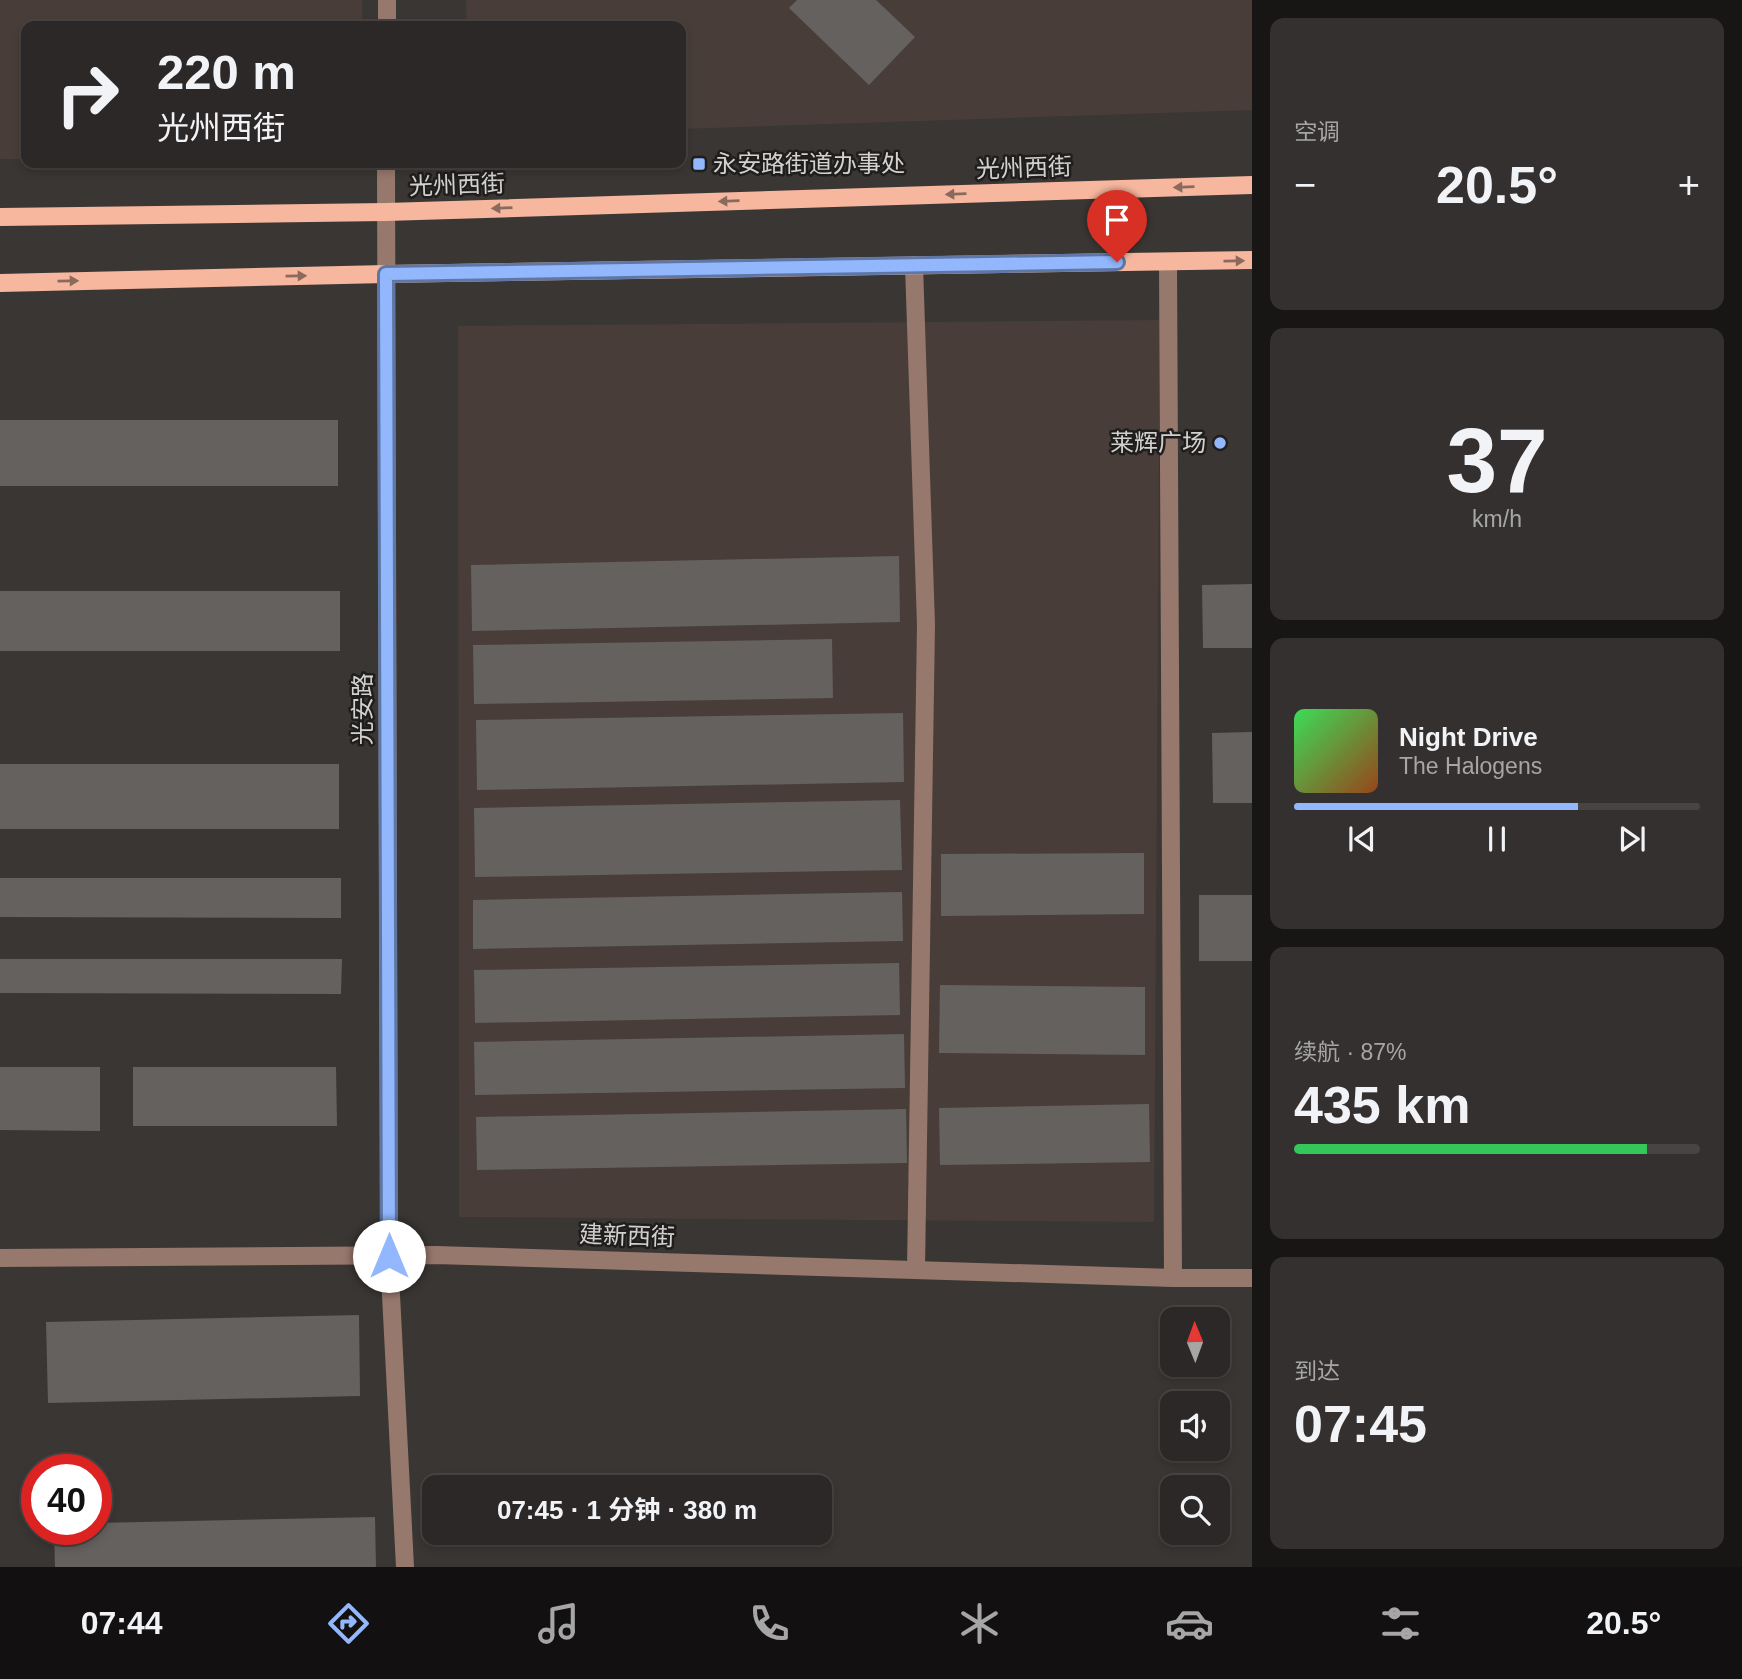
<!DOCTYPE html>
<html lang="zh">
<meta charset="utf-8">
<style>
:root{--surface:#2c2827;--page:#34302f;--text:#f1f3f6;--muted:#a6a6a7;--line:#484444;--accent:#92b7fd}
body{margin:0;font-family:Helvetica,"Noto Sans SC",sans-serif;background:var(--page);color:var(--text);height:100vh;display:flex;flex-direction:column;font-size:26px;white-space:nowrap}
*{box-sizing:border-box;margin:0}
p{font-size:23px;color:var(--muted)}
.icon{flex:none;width:38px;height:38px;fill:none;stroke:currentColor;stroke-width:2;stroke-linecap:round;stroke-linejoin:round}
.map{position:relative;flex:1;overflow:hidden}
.sheet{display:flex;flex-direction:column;gap:18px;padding:18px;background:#181615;width:490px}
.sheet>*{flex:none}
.hud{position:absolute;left:21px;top:21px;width:665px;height:147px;border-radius:14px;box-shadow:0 4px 10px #0003,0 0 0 2px var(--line);background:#2c2827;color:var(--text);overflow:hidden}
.needle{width:46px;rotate:359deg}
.buttons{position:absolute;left:1160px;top:1307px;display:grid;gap:14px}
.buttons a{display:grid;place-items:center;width:70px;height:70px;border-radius:14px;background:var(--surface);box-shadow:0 4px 10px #0003,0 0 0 2px var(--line);font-size:35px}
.speed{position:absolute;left:21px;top:1454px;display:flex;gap:14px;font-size:35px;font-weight:700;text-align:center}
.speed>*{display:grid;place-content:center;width:91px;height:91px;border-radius:50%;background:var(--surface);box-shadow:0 4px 10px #0003,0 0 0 2px var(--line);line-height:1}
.speed .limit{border:10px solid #d22;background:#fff;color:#111}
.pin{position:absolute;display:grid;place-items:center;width:60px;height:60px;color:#fff;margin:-72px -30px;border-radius:50% 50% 50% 0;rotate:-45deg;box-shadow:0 0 7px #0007}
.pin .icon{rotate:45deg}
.me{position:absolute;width:77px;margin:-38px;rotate:0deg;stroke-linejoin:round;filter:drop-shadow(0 0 5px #0008)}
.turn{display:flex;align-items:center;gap:24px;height:147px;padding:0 21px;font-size:32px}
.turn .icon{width:91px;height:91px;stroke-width:2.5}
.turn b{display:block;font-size:49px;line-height:60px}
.big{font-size:52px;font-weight:700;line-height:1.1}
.sheet .tile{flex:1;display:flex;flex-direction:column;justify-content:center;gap:10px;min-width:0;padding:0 24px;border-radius:14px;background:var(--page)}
.sheet .dial{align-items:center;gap:0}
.dial b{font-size:91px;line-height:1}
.song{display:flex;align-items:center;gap:21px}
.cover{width:84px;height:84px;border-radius:10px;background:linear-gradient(135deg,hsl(130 70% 55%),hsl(20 70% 35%))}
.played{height:7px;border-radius:4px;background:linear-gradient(90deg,var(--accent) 70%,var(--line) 70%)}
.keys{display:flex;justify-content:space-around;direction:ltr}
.heat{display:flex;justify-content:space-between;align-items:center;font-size:38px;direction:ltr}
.charge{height:10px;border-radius:5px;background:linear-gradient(90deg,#34c759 87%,var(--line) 0)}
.trip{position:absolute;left:422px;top:1475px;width:410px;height:70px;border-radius:14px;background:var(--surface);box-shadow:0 4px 10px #0003,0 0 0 2px var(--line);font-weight:700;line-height:70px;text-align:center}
.tab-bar{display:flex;height:112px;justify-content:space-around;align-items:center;background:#121010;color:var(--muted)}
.tab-bar .icon{width:49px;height:49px}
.tab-bar .selected{color:var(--accent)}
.tab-bar b{font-size:32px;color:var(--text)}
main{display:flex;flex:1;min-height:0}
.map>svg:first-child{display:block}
</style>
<main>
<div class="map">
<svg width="1252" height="1567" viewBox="0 0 1252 1567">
<rect width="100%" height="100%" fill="#3a3634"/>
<g fill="#483d39">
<polygon points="0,0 362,0 362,26 26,26 26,159 0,159"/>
<polygon points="466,0 1252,0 1252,110 681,129 681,26 467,26"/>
<polygon points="1160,320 1154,1222 459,1217 458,326"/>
</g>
<g fill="#65615f">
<polygon points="797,0 876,0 915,37 869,85 789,8"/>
<rect x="0" y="420" width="338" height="66"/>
<polygon points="899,556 900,622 472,631 471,565"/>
<polygon points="1252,584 1252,648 1203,648 1202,585"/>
<rect x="0" y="591" width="340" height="60"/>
<polygon points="832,639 833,698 474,704 473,645"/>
<polygon points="903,713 904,782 477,790 476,720"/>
<polygon points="1252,732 1252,803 1213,803 1212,733"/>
<rect x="0" y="764" width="339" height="65"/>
<polygon points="900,800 902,870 475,877 474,808"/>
<polygon points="1144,853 1144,914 941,916 941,854"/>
<polygon points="0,878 341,878 341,918 0,917"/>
<polygon points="902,892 903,941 473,949 473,900"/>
<rect x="1199" y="895" width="53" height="66"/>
<polygon points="0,959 342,959 341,994 0,993"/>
<polygon points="899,963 900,1015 475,1023 474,970"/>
<polygon points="940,985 1145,987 1145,1055 939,1053"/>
<polygon points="904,1034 905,1088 475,1095 474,1042"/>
<polygon points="0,1067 100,1067 100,1131 0,1130"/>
<polygon points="133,1067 336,1067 337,1126 133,1126"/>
<polygon points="1149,1104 1150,1162 940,1165 939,1108"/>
<polygon points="906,1109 907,1163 477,1170 476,1117"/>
<polygon points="359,1315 360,1396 48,1403 46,1322"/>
<polygon points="375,1517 376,1567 55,1567 54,1530 96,1530 96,1523"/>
</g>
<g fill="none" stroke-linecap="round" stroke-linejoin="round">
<g stroke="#97786c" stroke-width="18">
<polyline points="387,26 387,0"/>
<polyline points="386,163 389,1256 405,1567"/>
<polyline points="1168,262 1173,1278"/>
<polyline points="914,265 926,625 916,1270"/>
<polyline points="0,1258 436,1255 1173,1278 1252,1278"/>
</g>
<g stroke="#f6b79e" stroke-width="18">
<polyline points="0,217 386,212 1252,185"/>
<polyline points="0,283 386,274 1252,260"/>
</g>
</g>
<defs><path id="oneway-solid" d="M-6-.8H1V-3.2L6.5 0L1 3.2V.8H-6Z" transform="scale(1.75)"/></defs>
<g fill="#8b6a5e">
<use href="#oneway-solid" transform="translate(1184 187) rotate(178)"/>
<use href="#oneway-solid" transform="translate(956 194) rotate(178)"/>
<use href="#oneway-solid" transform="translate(729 201) rotate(178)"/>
<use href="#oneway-solid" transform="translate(502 208) rotate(178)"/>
<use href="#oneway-solid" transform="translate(1234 261) rotate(-1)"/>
<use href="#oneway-solid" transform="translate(296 276) rotate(-1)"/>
<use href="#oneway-solid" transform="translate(68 281) rotate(-1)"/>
</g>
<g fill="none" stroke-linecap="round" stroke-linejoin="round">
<g stroke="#5f77a4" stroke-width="18">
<polyline id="route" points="389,1256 386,274 1117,262"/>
</g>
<use href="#route" stroke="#92b7fd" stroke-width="12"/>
</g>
<g fill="#92b7fd" stroke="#201e1d" stroke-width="2.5">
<rect x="692" y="157" width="14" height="14" rx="3.5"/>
<circle cx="1220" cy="443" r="7"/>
</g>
<g text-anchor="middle" stroke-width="5" stroke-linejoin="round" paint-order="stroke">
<g font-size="24" fill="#d3d1d0" stroke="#201e1d" text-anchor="start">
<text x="713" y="172">永安路街道办事处</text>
<text x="1206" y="451" text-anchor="end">莱辉广场</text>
</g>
<g font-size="24" fill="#d3d1d0" stroke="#201e1d">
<text transform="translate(1024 168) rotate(-2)" y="8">光州西街</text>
<text transform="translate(457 185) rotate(-2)" y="8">光州西街</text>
<text transform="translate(363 709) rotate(-90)" y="8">光安路</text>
<text transform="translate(627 1236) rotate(2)" y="8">建新西街</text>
</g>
</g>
</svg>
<div class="buttons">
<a><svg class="needle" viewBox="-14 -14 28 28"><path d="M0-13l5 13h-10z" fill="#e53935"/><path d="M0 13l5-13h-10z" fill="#a6a6a7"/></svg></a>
<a><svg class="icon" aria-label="sound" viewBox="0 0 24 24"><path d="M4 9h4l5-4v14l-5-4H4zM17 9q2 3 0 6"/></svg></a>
<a><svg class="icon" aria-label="search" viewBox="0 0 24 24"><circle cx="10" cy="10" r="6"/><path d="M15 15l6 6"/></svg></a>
</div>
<div class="speed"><div class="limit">40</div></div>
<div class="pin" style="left:1117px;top:262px;background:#d93025"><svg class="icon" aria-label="arrive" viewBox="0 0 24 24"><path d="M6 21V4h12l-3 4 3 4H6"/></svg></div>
<svg class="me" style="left:389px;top:1256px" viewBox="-20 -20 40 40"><circle r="19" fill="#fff"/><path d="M0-13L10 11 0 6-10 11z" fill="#92b7fd"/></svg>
<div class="trip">07:45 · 1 分钟 · 380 m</div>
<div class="hud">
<div class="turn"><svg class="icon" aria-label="right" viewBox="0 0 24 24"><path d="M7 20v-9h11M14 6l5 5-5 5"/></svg><div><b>220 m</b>光州西街</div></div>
</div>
</div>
<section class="sheet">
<div class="tile"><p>空调</p>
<div class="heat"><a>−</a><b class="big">20.5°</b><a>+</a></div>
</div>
<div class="tile dial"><b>37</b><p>km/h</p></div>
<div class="tile">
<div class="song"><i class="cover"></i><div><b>Night Drive</b><p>The Halogens</p></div></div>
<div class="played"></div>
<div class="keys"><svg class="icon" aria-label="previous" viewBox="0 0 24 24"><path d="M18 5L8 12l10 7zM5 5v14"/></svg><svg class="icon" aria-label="pause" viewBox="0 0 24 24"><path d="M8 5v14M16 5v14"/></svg><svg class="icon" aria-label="next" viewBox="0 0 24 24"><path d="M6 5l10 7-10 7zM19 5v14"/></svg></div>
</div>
<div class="tile"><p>续航 · 87%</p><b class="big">435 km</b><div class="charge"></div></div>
<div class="tile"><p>到达</p><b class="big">07:45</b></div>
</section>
</main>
<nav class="tab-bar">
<b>07:44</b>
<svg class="icon selected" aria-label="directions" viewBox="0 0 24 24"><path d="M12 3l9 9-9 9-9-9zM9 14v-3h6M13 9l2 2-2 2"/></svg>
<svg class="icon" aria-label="music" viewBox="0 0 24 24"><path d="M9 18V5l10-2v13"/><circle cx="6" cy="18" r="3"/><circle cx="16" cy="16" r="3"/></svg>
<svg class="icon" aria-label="phone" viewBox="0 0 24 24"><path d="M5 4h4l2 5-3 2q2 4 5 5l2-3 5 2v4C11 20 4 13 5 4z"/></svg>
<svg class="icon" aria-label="climate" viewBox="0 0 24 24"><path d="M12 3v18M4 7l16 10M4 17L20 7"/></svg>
<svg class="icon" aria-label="car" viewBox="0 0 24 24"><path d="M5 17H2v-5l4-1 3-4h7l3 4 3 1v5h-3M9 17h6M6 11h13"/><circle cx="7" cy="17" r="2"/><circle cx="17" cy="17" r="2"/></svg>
<svg class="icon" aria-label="filters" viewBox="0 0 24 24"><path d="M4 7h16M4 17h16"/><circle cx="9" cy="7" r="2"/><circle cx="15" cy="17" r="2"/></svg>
<b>20.5°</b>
</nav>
